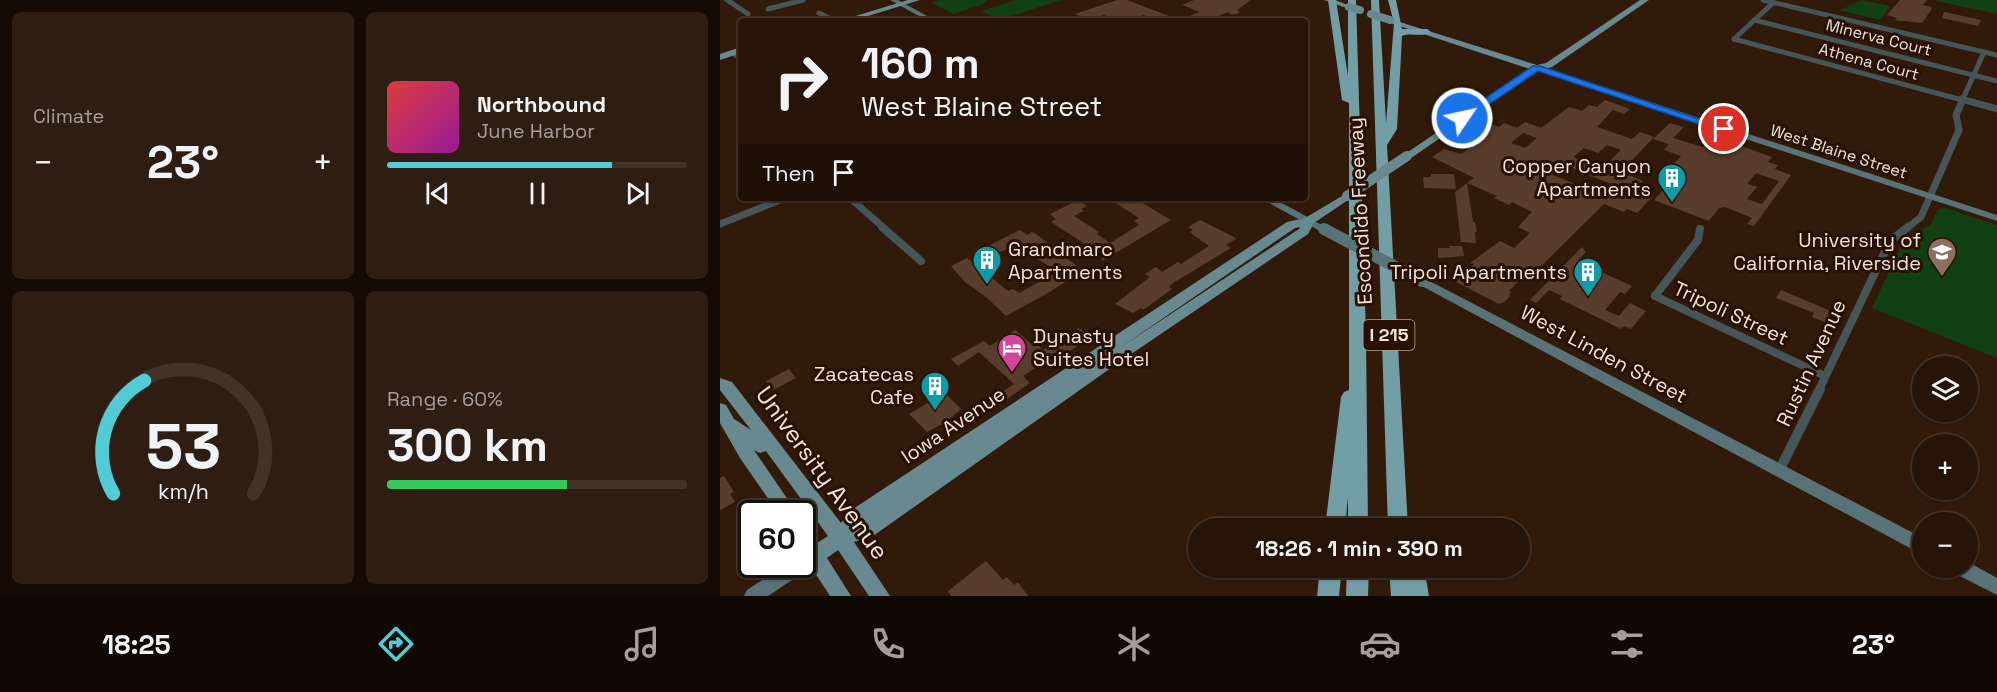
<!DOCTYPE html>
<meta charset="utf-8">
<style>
:root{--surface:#261408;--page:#2e1d12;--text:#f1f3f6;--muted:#a49e9c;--line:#423329;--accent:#52cbd7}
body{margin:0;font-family:"Space Grotesk",sans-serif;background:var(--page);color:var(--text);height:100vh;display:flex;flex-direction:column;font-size:22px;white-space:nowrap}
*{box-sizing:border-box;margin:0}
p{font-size:20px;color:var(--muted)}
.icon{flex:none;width:33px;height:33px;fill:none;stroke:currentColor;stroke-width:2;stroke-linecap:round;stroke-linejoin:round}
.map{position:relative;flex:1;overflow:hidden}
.side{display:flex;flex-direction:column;gap:12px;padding:12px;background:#150b04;width:720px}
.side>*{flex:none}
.guide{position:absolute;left:18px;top:18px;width:570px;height:183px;border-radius:6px;box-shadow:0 2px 4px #0004,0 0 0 2px var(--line);background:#261408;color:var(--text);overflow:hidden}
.buttons{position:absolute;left:1192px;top:356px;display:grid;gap:12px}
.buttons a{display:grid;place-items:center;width:66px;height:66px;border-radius:50%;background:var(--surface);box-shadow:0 2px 4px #0004,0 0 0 2px var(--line);font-size:30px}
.speed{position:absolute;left:18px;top:500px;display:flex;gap:12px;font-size:30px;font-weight:700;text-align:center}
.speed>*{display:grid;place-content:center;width:78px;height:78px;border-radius:50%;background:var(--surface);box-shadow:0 2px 4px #0004,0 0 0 2px var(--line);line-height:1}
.speed .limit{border:3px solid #111;border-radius:9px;background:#fff;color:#111}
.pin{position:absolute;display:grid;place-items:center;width:51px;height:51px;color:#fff;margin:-26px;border:3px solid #fff;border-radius:50%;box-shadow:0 2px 6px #0007}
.me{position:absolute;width:66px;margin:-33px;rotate:56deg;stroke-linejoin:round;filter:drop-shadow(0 0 4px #0008)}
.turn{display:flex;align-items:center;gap:21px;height:126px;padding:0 24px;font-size:27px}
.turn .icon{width:78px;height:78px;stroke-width:2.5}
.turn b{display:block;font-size:42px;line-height:51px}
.then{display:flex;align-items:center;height:57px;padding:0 24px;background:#0003;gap:12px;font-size:22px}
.big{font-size:45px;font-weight:600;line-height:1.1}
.side .widget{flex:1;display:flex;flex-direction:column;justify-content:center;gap:9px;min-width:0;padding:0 21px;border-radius:9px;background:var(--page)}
.side .dial{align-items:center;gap:0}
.dial svg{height:156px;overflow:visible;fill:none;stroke:var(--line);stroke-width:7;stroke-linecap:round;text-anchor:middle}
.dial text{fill:var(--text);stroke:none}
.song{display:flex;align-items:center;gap:18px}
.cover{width:72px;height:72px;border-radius:9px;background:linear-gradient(135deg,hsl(0 70% 55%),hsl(300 70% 35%))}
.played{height:6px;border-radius:3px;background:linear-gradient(90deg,var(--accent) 75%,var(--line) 75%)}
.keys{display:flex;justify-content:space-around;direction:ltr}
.heat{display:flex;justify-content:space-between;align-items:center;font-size:33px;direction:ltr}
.charge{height:9px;border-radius:4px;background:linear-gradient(90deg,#34c759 60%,var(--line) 0)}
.side .tiles{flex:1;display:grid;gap:12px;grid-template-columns:repeat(2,1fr)}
.trip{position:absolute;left:468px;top:518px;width:342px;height:60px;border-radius:30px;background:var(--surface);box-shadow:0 2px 4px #0004,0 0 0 2px var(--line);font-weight:600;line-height:60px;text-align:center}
.dock{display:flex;height:96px;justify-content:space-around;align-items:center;background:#0f0803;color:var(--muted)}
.dock .icon{width:42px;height:42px}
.dock .current{color:var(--accent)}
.dock b{font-size:27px;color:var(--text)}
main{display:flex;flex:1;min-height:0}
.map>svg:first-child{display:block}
</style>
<main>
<section class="side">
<div class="tiles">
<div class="widget"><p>Climate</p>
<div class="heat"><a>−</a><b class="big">23°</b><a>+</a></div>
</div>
<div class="widget">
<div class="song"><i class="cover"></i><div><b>Northbound</b><p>June Harbor</p></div></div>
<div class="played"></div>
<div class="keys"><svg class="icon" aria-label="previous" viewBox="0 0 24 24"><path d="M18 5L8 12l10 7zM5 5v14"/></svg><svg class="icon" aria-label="pause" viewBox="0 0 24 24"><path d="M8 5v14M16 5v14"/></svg><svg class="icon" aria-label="next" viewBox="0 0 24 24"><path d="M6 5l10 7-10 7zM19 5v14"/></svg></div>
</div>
<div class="widget dial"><svg viewBox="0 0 100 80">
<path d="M14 69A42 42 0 1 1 86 69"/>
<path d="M14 69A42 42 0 0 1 30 11" stroke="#52cbd7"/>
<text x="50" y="56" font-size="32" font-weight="700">53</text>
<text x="50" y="72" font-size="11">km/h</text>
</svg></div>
<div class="widget"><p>Range · 60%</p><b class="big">300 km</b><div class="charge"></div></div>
</div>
</section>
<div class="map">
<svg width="1277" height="596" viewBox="0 0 1277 596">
<rect width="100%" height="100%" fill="#321a0a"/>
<g fill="#104013">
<polygon points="220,0 267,0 263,4 233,14 212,3"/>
<polygon points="296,0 341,0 279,20 261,11"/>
<path d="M1142,0L1170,6L1160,20L1119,10C1128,8 1134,2 1142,0Z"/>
<polygon points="1218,0 1277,0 1277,14 1217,1"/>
<path d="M1225,208L1277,225V358L1152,308L1181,246C1187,242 1194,242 1197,233L1211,224L1218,209Z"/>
</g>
<g fill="#583d2c" fill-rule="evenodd">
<polygon points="397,0 407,0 449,16 437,21 424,15 408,21 398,21 384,15 369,20 355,14"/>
<polygon points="474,0 531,0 517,10 520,13 511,15 508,12 486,21 457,21 480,12 462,5"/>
<polygon points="1180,0 1207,0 1203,5 1212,7 1211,10 1202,23 1175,20 1177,18 1167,15"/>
<polygon points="1224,12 1261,20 1258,26 1222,18"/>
<path d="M885,100L910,109L904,114L893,110L877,127L912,139L920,132L934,137L901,172L923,181L914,189L933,196L917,213L907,209L904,212L884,204L817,270L812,267L789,291L791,292L789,295L790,296L784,302L779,304L736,282L754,264L750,263L780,241L794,248L810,233L798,227L812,212L792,202L789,205L774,198L777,196L747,183L753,222H755L757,232H755L756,243L741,242L735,192L754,178L712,157L724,149L741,154L754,145L742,141L769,123L779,127L784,123L797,128L805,122L821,128L849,107L862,111L869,105L877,107ZM803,133L817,138L805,148L791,143ZM887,145L901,150L882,168L853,157L864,148L878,153ZM844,164L871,176L897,186L886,196L832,175Z"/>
<path d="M950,123L964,127L953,138L983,147L993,136L1052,157L1048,162L1058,165L1055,169L1071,175L1034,226L1027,224L1032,218L1005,207L999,208L989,221L934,200L948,185L940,182L956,166L953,165L961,156L944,150L949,144L933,139ZM1036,173L1059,181L1042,204L1027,199L1037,187L1027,184Z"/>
<polygon points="711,174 734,174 736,189 704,188 703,177 711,177"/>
<polygon points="388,198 414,198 451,220 382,261 382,255 331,222 336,219 330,214 358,200 367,206 361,209 364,211 354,216 379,232 377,234 390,243 419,225 414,221 419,218"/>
<polygon points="480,220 514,237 516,239 506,245 511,248 453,283 449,287 452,289 423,310 421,308 413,313 395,304 430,277 425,274 436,267 442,272 458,262 461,264 489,246 469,232 473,230 468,227"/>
<polygon points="300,230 307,235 312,232 315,233 363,271 328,293 286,316 266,297 245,282 231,266 247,258 288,291 293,289 299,293 338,272 297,246 277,253 268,246"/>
<polygon points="729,246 742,246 744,256 718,258 718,248 730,248"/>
<polygon points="862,247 866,252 857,261 912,286 905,294 900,292 885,310 899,316 910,303 926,311 911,329 904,326 901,329 840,299 842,296 829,290 816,303 810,300"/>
<polygon points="1061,290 1113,312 1107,323 1092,317 1094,313 1056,298"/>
<polygon points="359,328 370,337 332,364 327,367 323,363 303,376 310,383 277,406 271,399 294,384 259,352 238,366 231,359 264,341 270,346 295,330 314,346 317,344 323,350"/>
<polygon points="69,369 76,378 53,390 46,381"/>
<polygon points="225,393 241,409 226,422 207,432 189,414"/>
<polygon points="4,476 14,492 10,494 15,502 0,510 0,478"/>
<polygon points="266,561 283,580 287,577 294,585 298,582 308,596 231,596 228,591"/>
</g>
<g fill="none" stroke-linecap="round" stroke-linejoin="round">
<g stroke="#455558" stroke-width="5">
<polyline points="7,0 28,14"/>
<polyline points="1043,0 1277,55"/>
<polyline points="48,9 83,0"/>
<polyline points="99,13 115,21"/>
<polyline points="1034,20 1277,81"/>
<polyline points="1014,39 1246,101"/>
<polyline points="1014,39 1053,3"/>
<polyline points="13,53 21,59"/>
<polyline points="1242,101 1264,52"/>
</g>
<g stroke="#455558" stroke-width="7">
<polyline points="1241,99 1277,109"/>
<polyline points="130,198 164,228"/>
<polyline points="0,224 65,198"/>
<polyline points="1187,228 1201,217 1239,130 1236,115 1243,99"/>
</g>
<g stroke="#455558" stroke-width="8">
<polyline points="162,227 201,261"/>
<polyline points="980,229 978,240 935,296 1105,376"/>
<polyline points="1099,390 1170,241 1188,227"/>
</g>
<polyline stroke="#455558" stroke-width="10" points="1059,471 1100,389"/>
<g fill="#587377" fill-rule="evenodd">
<polygon points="170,0 178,0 216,21 208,21"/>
<polygon points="814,66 820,66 1277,215 1277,221 814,70"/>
<polygon points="540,198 553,198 609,229 604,232 600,231"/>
<polygon points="702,277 1203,538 1203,555 698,284 696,281 698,278"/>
<polygon points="82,557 87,558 89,564 87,570 48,596 24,596 27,590 66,564 82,564"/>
<polygon points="1248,562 1277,578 1277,595 1234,573 1232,567 1248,567"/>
</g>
<g fill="#67898f" fill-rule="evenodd">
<polygon points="188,0 200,0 132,21 119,21"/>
<polygon points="604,0 615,0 633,7 629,9"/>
<polygon points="920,0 929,0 832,67 820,70 691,158 683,158 682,156 810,69 667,22 667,18 817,65 826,63"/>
<polygon points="21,47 21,53 0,60 0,54"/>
<path d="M627,193L631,194V198L594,223L588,234L398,363L153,536L134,542L170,596H149L118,550L107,558L131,596H110L82,553V528L88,530L97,543L108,536L46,451L40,453L34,450L77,513H58L20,458L0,423V403L6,405L14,419L31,430L0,390V378L12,382L121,523L130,511L567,222L585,218ZM580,227L579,229L401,347L575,228Z"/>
</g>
<g fill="#749ea5" fill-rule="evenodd">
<polygon points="608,0 616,0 628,76 628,0 636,0 646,335 648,528 628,528 628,497 625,528 605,528 621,397 624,392 629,390 629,103 622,100"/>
<path d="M651,0H659L666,123L674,23L668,0H676L682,29H707L711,32C703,38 691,32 682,36L677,129L667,145L688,528H668Z"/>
<polygon points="600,567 622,567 619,596 597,596"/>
<polygon points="627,567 649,567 648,596 626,596"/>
<polygon points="669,567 704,567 709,596 671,596"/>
</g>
<polyline stroke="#587377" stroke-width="12" points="604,229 702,281"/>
<g stroke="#67898f" stroke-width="8">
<polyline points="629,7 640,10"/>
<polyline points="651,14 670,20"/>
</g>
<polyline stroke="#67898f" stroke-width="10" points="627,196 687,156"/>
</g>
<polygon fill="#1a73e8" stroke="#114b97" stroke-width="1.5" points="813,66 820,66 1009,129 1000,131 818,71 746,120 739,120 739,116"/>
<defs>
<g id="building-pin" transform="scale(1.5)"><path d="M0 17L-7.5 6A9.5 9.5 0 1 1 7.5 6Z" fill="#0f9aa8" stroke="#281103"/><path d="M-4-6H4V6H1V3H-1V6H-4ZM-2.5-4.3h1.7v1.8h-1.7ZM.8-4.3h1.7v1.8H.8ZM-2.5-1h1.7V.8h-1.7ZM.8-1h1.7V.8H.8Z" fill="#fff"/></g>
<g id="university-pin" transform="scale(1.5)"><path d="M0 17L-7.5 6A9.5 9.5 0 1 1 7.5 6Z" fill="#8d6e63" stroke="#281103"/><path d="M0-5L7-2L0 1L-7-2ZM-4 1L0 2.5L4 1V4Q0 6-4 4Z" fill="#fff"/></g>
<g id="hotel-pin" transform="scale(1.5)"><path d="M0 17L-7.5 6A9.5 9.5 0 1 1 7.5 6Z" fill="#d1479c" stroke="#281103"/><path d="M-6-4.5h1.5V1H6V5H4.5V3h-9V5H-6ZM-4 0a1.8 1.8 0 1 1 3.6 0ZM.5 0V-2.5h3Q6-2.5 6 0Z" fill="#fff"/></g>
</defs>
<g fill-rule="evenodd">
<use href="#building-pin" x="952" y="178"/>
<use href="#university-pin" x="1222" y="252"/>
<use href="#building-pin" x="267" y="260"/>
<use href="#building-pin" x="868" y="272"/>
<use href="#hotel-pin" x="292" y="348"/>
<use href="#building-pin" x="215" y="386"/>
</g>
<g text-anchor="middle" stroke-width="6" stroke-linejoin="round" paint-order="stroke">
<g font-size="16" fill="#f3e2d8" stroke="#281103">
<text transform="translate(1159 37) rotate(14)" y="6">Minerva Court</text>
<text transform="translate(1149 61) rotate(15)" y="6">Athena Court</text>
<text transform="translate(1119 151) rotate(18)" y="6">West Blaine Street</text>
</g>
<rect fill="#281103" stroke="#b6a398" stroke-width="1.5" x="643.5" y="320" width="51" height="30" rx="4.5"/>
<g font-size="18" font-weight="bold" fill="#f3e2d8">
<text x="669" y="341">I 215</text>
</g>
<g font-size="20" fill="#f3e2d8" stroke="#281103" text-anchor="end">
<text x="931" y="173">Copper Canyon<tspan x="931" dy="23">Apartments</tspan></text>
<text x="1201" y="247">University of<tspan x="1201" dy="23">California, Riverside</tspan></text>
<text x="288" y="256" text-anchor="start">Grandmarc<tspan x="288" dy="23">Apartments</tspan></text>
<text x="847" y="279">Tripoli Apartments</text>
<text x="313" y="343" text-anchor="start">Dynasty<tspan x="313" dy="23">Suites Hotel</tspan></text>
<text x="194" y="381">Zacatecas<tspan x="194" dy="23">Cafe</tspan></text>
</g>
<g font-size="20" fill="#f3e2d8" stroke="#281103">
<text transform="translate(640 211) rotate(-93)" y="7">Escondido Freeway</text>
<text transform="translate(1011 313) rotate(25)" y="7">Tripoli Street</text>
<text transform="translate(884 354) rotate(28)" y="7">West Linden Street</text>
<text transform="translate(1091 363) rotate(-65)" y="7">Rustin Avenue</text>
<text transform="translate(233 425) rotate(-34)" y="7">Iowa Avenue</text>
</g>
<g font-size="24" fill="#f3e2d8" stroke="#281103">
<text transform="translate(102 473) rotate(54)" y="8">University Avenue</text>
</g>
</g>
</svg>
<div class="buttons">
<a><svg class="icon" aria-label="layers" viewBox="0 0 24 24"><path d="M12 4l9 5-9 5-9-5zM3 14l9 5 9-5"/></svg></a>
<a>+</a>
<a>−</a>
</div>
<div class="speed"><div class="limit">60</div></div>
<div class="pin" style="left:1004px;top:129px;background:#d93025"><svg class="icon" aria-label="arrive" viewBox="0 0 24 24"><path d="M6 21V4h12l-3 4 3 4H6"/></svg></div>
<svg class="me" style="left:742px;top:118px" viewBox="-20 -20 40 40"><circle r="17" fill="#1a73e8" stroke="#fff" stroke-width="3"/><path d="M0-11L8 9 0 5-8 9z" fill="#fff"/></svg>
<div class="trip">18:26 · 1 min · 390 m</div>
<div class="guide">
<div class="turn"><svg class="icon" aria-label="right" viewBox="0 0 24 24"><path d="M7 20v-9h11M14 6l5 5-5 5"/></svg><div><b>160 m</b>West Blaine Street</div></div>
<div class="then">Then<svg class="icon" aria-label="arrive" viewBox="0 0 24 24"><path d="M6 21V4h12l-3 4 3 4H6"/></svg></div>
</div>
</div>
</main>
<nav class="dock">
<b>18:25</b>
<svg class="icon current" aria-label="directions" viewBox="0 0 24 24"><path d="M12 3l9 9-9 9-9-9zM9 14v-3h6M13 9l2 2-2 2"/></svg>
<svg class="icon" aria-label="music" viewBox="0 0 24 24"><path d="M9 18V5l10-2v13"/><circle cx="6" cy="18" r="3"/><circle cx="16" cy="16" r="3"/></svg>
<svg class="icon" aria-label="phone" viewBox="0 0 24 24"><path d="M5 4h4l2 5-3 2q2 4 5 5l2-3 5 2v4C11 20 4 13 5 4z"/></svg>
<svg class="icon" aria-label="climate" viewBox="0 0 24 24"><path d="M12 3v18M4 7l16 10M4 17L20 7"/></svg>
<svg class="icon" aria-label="car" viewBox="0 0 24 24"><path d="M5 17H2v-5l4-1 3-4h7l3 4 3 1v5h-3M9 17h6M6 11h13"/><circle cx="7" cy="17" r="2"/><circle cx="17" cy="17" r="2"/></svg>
<svg class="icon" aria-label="filters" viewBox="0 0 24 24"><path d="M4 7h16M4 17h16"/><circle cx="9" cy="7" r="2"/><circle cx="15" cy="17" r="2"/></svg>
<b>23°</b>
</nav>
